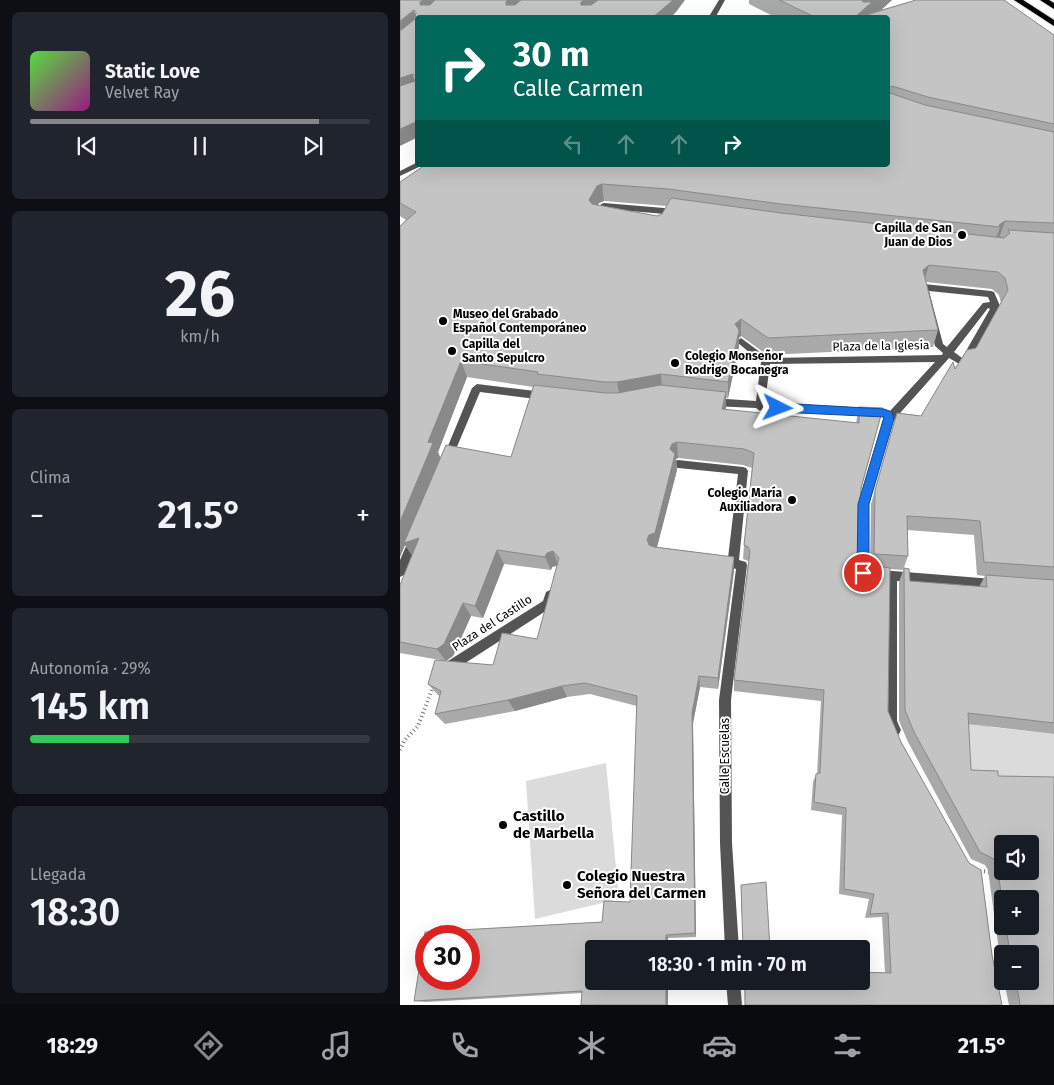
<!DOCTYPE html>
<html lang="es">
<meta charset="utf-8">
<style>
:root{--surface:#171b24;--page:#20242c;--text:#f1f3f6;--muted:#9ea1a6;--line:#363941;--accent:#858687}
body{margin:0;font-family:"Fira Sans",sans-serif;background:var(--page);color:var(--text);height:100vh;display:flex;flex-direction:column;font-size:19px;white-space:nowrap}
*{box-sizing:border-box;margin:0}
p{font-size:16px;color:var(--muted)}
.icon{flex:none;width:28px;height:28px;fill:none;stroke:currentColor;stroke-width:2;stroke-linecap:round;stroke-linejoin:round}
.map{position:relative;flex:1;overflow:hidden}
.panel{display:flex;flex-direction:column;gap:12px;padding:12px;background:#0d0f14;width:400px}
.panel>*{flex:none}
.banner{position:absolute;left:15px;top:15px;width:475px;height:152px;border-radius:5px;box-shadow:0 5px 20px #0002;background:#00695c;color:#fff;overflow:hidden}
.fabs{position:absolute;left:594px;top:835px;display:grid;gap:10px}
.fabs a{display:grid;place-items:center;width:45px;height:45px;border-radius:5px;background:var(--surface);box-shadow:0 5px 20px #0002;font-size:25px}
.speed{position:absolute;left:15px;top:925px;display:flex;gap:10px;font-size:25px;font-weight:700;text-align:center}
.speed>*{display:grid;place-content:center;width:65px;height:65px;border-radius:50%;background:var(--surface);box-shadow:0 5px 20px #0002;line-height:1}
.speed .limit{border:8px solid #d22;background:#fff;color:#111}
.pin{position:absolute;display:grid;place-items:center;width:42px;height:42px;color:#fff;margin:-21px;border:2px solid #fff;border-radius:50%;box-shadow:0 1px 5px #0007}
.me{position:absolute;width:55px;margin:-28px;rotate:93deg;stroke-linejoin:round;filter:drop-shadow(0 0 4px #0008)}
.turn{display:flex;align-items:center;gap:18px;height:105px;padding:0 15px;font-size:22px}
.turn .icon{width:65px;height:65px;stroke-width:2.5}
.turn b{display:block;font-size:35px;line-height:42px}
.lanes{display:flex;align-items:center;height:48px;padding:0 15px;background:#0003;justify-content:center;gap:25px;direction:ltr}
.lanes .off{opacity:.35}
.big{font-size:38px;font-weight:600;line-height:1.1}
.panel .card{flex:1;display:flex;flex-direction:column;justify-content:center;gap:8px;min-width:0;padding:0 18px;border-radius:8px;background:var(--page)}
.panel .dial{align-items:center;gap:0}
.dial b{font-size:65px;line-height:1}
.song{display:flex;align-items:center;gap:15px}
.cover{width:60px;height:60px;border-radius:8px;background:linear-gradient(135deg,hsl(110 70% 55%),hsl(310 70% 35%))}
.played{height:5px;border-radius:2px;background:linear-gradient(90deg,var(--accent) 85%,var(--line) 85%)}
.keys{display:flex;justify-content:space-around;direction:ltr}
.heat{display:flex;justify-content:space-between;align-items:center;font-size:28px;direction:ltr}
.charge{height:8px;border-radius:4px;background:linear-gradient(90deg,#34c759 29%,var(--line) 0)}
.trip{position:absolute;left:185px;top:940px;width:285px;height:50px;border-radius:5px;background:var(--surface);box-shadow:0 5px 20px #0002;font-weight:600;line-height:50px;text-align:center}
.tabs{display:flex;height:80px;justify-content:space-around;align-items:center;background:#090b0e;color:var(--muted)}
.tabs .icon{width:35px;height:35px}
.tabs .current{color:var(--accent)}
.tabs b{font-size:22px;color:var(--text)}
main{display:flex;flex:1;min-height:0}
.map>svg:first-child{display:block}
</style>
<main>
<section class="panel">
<div class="card">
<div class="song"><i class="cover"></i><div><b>Static Love</b><p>Velvet Ray</p></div></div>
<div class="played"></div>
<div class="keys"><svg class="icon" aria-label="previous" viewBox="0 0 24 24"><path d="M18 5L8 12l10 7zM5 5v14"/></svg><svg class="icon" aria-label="pause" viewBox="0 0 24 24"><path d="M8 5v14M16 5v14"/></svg><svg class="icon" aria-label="next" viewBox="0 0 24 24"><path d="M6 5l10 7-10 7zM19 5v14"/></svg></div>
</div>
<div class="card dial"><b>26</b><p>km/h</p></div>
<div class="card"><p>Clima</p>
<div class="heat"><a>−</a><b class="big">21.5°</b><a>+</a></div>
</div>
<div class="card"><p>Autonomía · 29%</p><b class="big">145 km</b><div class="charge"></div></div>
<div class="card"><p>Llegada</p><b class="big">18:30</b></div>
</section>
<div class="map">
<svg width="654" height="1005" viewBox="0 0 654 1005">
<rect width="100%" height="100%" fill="#fff"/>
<g fill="#dbdbdb">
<polygon points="544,683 591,727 654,734 654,786 527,776"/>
<polygon points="206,763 219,899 135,919 126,781"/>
</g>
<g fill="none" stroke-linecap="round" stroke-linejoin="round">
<g stroke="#dbdbdb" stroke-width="2">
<g id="primary">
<polygon points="614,0 623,0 654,20 654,26"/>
<polygon points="640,0 649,0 654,3 654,9"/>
</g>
</g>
<g stroke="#767676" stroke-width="4" stroke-dasharray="1 3" stroke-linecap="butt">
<polyline points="0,750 4,741 18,726 33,687"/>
<polyline points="580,871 592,872"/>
</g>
<g fill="#545454" fill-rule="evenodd">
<polygon points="319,0 325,0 315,18 308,18"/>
<polygon points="16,163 18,165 23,165 0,176 0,171"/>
<polygon points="204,203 276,209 280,212 276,215 207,209 202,219 196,219 195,217 201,204"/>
<path d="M524,284L591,291L594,292L600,306L568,363L561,365L549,358L493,421L469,504L468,569L593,579L597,581L598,584L597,587L593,589L497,581V721L501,730L499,734L495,736L491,734L485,721L487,580L459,576L458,573L459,504L484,417L364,409L360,411L356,408L312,406L307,402L312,398L356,401L361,362L338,343L337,341L341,338L368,358L542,355L543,353L535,346L520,287ZM529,291L588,297L590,302L583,303L547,347L543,344ZM588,308L590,309L562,358L554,352ZM535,362L490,411L484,409L365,402L370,364Z"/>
<polygon points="77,384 144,392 149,396 144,400 80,392 51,461 45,461 43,458 72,388"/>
<polygon points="278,460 343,467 346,468 348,471 339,560 346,562 347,565 331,700 332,843 339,949 325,949 320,843 319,700 336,569 317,564 316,561 317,558 321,556 328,558 338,474 278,468 275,467 273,464 275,461"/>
<polygon points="15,534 19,535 20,538 4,575 0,577 0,560 11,535"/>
<polygon points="150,590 154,592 155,595 152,607 56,669 52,670 48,669 46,665 48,661 143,601 146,592"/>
<polygon points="326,981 340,981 342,1005 328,1005"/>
</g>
<use href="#primary" fill="#000" fill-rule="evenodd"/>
</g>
<g fill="#a9a9a9" fill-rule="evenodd">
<path d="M349,0H492L481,10L470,13L516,0H604L654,35V734L568,724L571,770L598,771V776L654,777V1005H609L604,981H630V954H602V972L588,870L585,865L571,859L508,742L499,721V582L504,568L509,569L510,581L579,587L585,576L577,575L574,535L507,530L508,556L503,570L490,569L488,711L501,742L569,863L581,870L592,955L602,1005H345L344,981H461V972L485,973L482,917L465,918L469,899L439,894L442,815L411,810L413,782L416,774H417L421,701L334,691V680L348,563V561L343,559L344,545L352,468L343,465L278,458L276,459L277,470L257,547L334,557V571L318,689L300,687L293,723L296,937L268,938V949H194V981H268V1005H181L182,993L26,1002L14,1001L25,932L202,922L204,901L230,902L237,706L190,694L167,697L115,711L45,724L35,714L40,696L38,695L28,684L35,660L93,665L102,633L137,639L157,566L152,567L151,570L104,564L83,618L71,616L53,656L46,661L0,653V585L12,555L5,545L0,557V226L6,220L0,216V182L25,165H488V18H377L349,4ZM204,201L267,206L262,214L257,216L198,205L199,203ZM526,282L592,289L599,295L601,303L576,348L567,350L555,369L553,362L521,416L497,413L471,504L470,565L463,564L460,559L461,490L483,408L459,407L456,423L325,410L326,398H328L339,346V338L341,336L367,355L533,347L538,330ZM67,377L133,387L111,457L46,445L40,458L38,452ZM602,844H630V871H602ZM602,899H630V926H602ZM26,936H69V979H26Z"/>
<polygon points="341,885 370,949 343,949 341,890"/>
</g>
<g fill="#898989">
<polygon points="23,0 41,0 25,17 20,5 20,2"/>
<polygon points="108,0 125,0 109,17 106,5 106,2"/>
<polygon points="184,0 203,0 183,17 181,5 181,2"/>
<polygon points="273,0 285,0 276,12 270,18 251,18"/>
<polygon points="462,0 492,0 481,10 470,13 469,18 454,18"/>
<polygon points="14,10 18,22 0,39 0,21"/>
<polygon points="13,74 17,88 0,94 0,78"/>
<polygon points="18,121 18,137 0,146 0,129"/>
<polygon points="202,184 204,201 199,203 192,217 189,200 197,186"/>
<polygon points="605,221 599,238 595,241 600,227 599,225"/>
<polygon points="529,265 524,282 523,270"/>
<polygon points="341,319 341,336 339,338 339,346 328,398 328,382 335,324"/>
<polygon points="61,361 67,377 38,452 41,459 13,557 5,545 0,557 0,522 28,442"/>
<polygon points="261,374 262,390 220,398 217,382"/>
<polygon points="326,392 326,409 322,426 322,409"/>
<polygon points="277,442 278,458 276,459 277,470 257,547 251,549 247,539 270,449 272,444"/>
<polygon points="97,550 104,564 83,618 75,606"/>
<polygon points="153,551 158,565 152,567 151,570 145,557 147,553"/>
<polygon points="334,557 334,571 318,689 318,678"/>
<polygon points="63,603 71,616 53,656 46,661 37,649"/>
<polygon points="299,676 300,687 293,723 296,937 295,933 292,713"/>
<polygon points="162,686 167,697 115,711 108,700"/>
<polygon points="266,935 268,938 268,949 266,949"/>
<rect x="266" y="981" width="2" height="24"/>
</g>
<g fill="#c4c4c4" stroke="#898989" fill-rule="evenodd">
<polygon points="0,0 23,0 20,2 20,5 30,5 35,0 108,0 106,2 106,5 115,5 121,0 184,0 181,2 181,5 191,5 198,0 273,0 258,13 251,18 18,18 18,121 0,129 0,86 15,81 15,76 13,74 0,78 0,31 15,19 16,12 14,10 0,21"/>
<polygon points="379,0 462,0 463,2 472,2 454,18 417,18"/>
<polygon points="516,0 604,0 654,35 654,124 528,97 492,86 489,88 490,93 525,105 654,132 654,223 605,221 599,225 600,227 381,204 268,189 202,184 197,186 189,200 192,204 257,216 262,214 271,198 381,213 604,238 610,233 608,230 654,233 654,567 584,562 580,521 557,519 507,516 508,556 474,554 475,490 497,413 521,416 553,362 555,369 567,350 576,348 608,290 605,278 598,272 529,265 523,270 538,330 368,338 341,319 335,324 339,330 328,382 261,374 217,382 205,382 137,374 138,372 61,361 28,442 33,443 0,522 0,226 16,212 0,203 0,182 25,165 488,165 488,18 456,18"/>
<path d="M134,385L205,393H218L260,385L326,392L322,409L459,423V407L483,408L461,488L460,559L463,564L490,568L488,711L501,742L569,863L581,870L592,955L602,1005H345V981H461V972L491,973L488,913L470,914L474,894L444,889L446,808L414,802L416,774L420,773L424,690L334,680L350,551L348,547L344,545L354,453L344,449L277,442L272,444L270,449L275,454L255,533L249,535L247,539L249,545L254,547L334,557L318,678L299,676L292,713L295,933L266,935V949H194V981H266V1005H181L182,991L14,1001L25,932L202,922L204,901L230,902L237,696L185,683L162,686L108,700L35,714L41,691L28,684L35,660L93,665L102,633L137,639L159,558L153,551L147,553L145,557L97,550L75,606L63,603L44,644L37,649L0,642V585L19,538L4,543L46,445L111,457ZM26,936H69V979H26Z"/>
<path d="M504,568L509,569L510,581L587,587L586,575L654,580V723L568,713L571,770L598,771V776L654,777V1005H619L620,1004L616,981H630V954H610L606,926H630V899H602V900L597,864L594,859L580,852L514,732L505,710ZM602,844H630V871H602Z"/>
<polygon points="366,882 370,949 343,949 341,885"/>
</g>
<polygon fill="#1a73e8" stroke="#114b97" points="378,403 484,409 492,412 494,419 469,504 469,573 467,577 463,578 458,577 457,573 458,504 484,417 378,412 372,408"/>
<g fill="#000" stroke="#fff" stroke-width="2">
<circle cx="562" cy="235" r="5"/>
<circle cx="43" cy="321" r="5"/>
<circle cx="52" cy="351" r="5"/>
<circle cx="275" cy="363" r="5"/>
<circle cx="392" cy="500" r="5"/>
<circle cx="103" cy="825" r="5"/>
<circle cx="167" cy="885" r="5"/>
</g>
<g text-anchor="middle" stroke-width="4" stroke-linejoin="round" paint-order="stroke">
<g font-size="12" font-weight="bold" fill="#000" stroke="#fff" text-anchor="start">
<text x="552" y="232" text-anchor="end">Capilla de San<tspan x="552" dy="14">Juan de Dios</tspan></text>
<text x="53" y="318">Museo del Grabado<tspan x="53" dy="14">Español Contemporáneo</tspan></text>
<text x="62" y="348">Capilla del<tspan x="62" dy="14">Santo Sepulcro</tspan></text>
<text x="285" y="360">Colegio Monseñor<tspan x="285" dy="14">Rodrigo Bocanegra</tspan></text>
<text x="382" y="497" text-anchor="end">Colegio María<tspan x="382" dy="14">Auxiliadora</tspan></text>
</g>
<g font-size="12" fill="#000" stroke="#fff">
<text transform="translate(481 346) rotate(-1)" y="4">Plaza de la Iglesia</text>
<text transform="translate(92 623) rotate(-33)" y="4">Plaza del Castillo</text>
<text transform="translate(325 756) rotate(-90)" y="4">Calle Escuelas</text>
</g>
<g font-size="15" font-weight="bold" fill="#000" stroke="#fff" text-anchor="start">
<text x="113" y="821">Castillo<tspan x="113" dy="17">de Marbella</tspan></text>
<text x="177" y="881">Colegio Nuestra<tspan x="177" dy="17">Señora del Carmen</tspan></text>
</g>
</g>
</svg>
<div class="fabs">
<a><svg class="icon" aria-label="sound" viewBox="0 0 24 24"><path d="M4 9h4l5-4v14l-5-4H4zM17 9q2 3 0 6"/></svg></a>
<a>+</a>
<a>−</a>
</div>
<div class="speed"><div class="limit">30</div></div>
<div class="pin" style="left:463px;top:573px;background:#d93025"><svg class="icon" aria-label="arrive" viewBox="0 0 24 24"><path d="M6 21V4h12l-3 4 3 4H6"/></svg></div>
<svg class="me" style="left:378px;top:408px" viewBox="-20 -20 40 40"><path d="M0-17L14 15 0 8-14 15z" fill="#1a73e8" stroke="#fff" stroke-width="4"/></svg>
<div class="trip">18:30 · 1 min · 70 m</div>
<div class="banner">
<div class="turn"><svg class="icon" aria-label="right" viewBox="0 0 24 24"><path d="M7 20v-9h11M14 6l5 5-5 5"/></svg><div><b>30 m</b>Calle Carmen</div></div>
<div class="lanes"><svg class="icon off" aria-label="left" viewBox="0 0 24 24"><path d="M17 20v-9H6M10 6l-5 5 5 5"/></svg><svg class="icon off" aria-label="ahead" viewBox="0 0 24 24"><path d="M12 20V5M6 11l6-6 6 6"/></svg><svg class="icon off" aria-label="ahead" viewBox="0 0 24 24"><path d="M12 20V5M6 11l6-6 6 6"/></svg><svg class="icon" aria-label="right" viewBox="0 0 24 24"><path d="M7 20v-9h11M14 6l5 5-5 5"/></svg></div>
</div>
</div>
</main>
<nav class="tabs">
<b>18:29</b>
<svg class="icon current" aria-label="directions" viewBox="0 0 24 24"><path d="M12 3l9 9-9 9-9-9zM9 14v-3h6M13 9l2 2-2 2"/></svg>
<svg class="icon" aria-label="music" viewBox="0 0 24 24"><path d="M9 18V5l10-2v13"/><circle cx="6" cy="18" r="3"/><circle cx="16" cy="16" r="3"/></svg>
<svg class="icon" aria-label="phone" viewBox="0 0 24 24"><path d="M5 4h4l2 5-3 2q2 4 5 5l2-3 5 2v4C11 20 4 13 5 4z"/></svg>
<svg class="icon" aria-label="climate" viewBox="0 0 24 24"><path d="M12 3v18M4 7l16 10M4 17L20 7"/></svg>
<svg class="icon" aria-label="car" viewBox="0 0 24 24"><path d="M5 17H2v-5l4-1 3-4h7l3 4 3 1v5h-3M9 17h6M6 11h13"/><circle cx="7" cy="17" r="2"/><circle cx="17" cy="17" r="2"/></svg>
<svg class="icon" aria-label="filters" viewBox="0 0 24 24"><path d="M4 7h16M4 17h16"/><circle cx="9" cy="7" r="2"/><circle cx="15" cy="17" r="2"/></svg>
<b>21.5°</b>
</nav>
